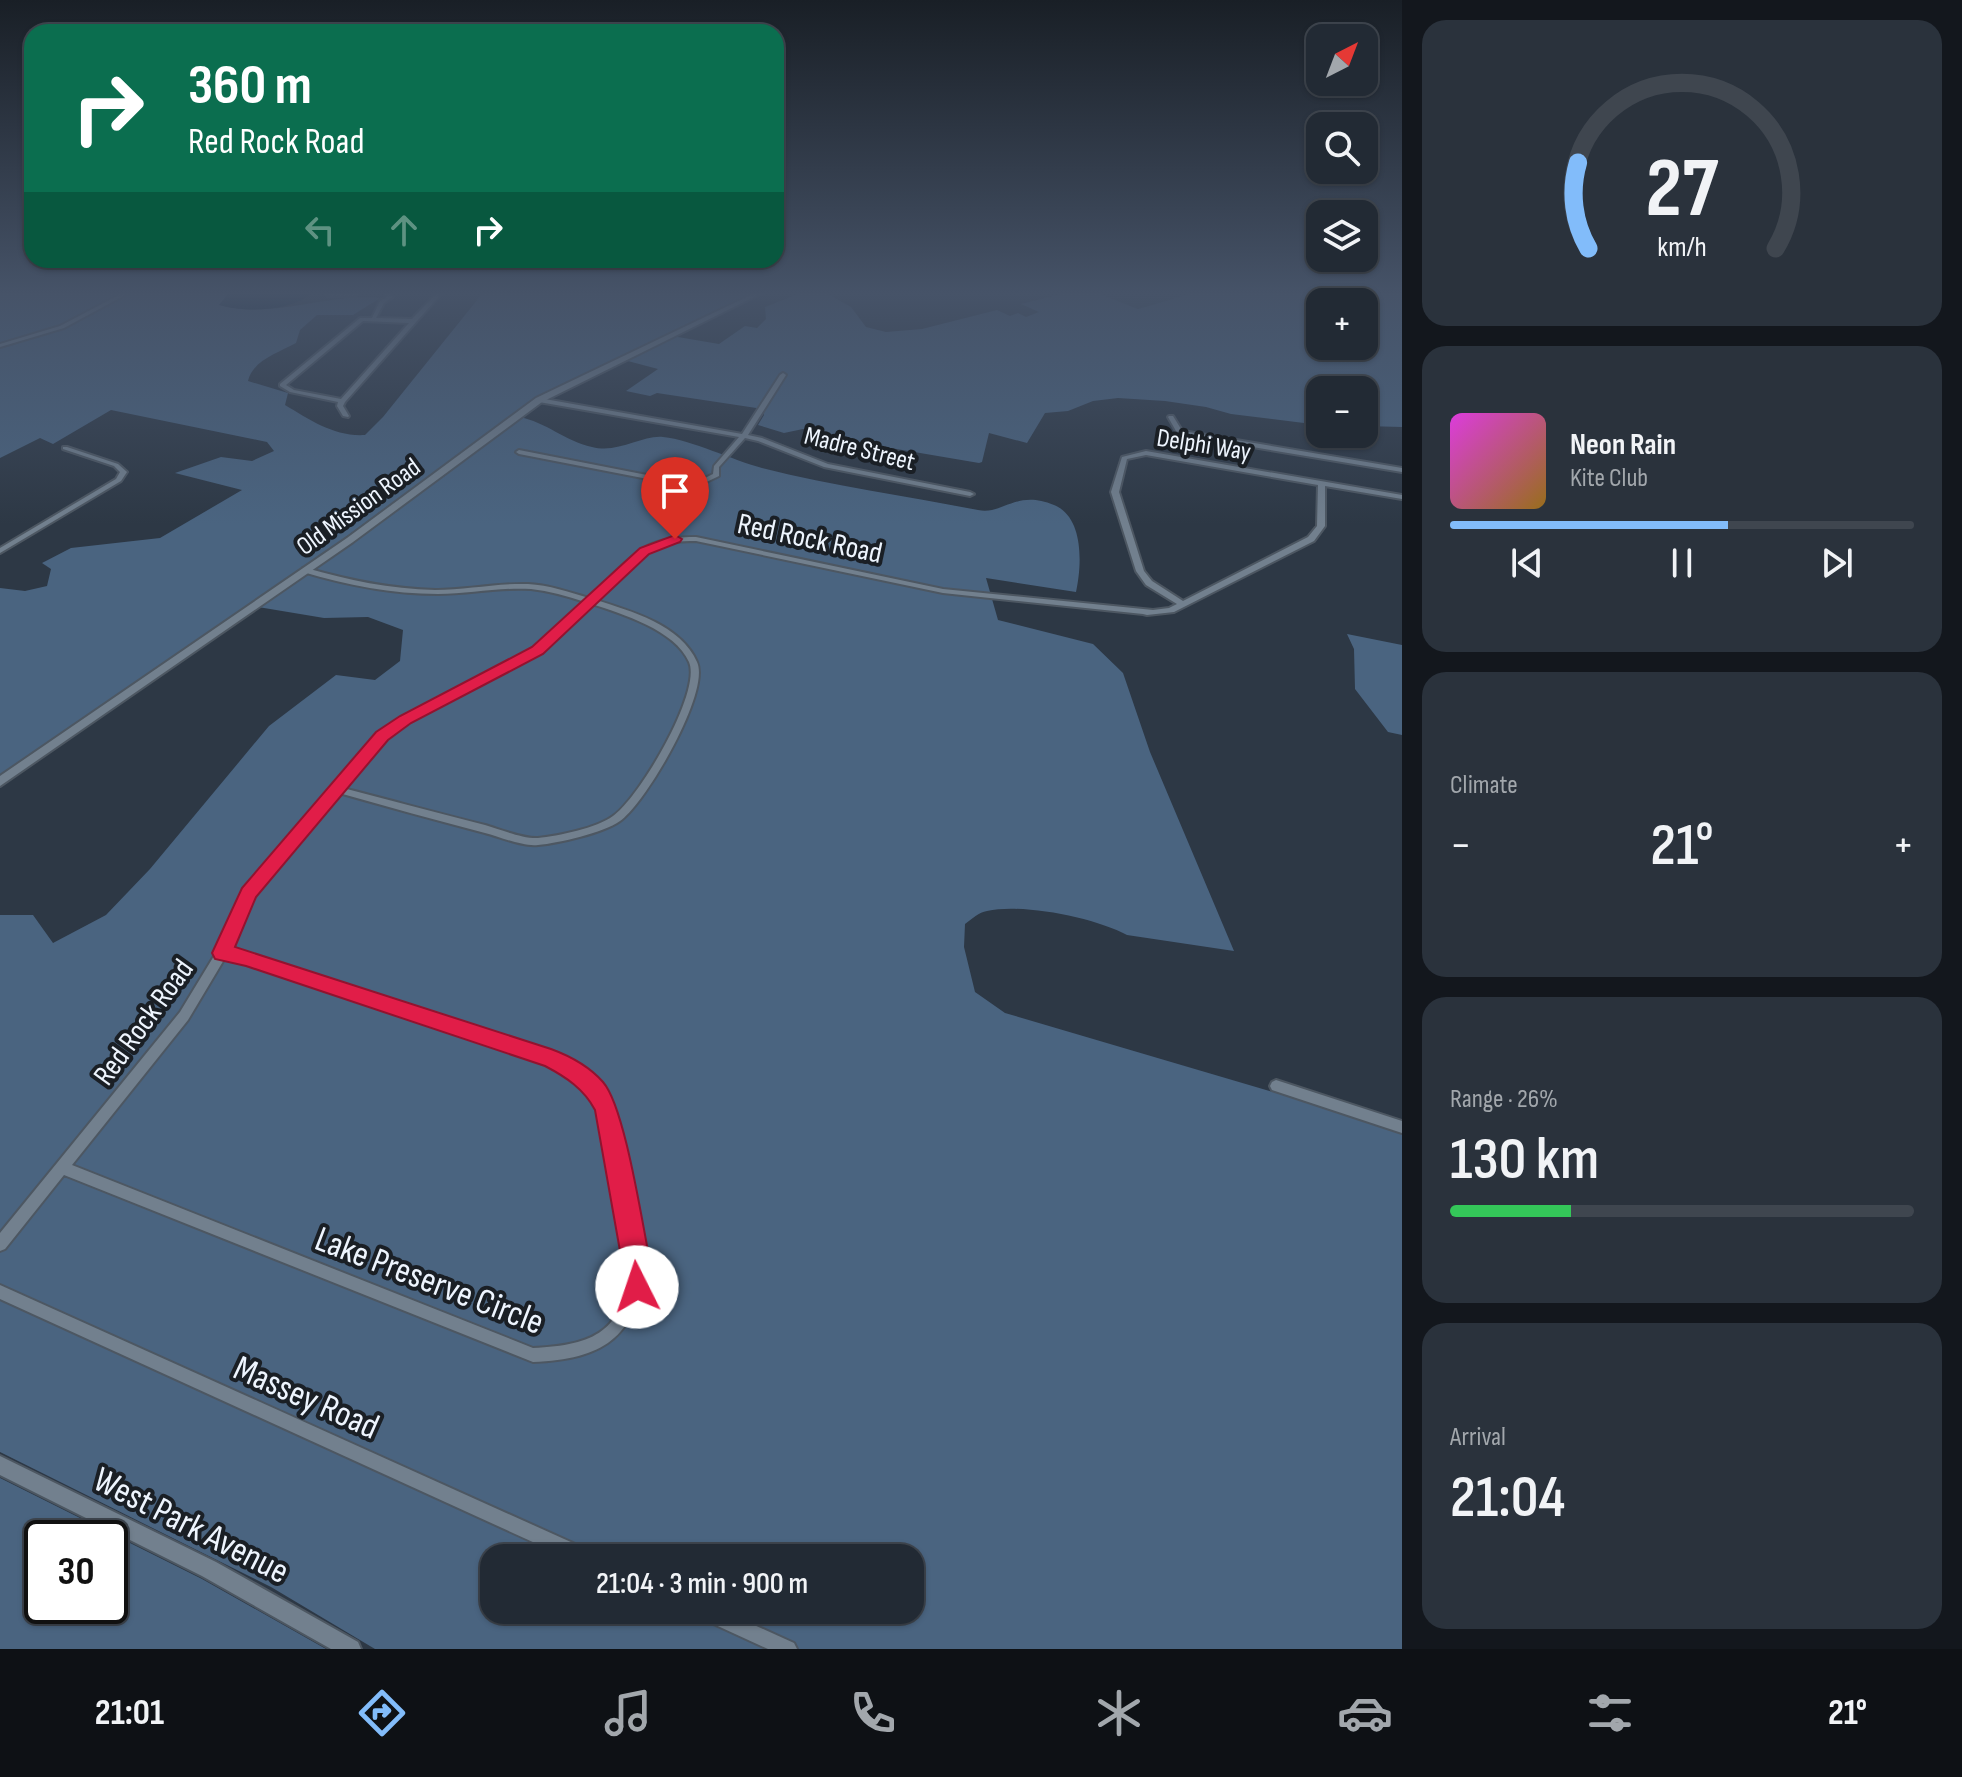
<!DOCTYPE html>
<meta charset="utf-8">
<style>
:root{--surface:#222a34;--page:#2a323c;--text:#f1f3f6;--muted:#a2a7ac;--line:#3f464f;--accent:#82bcfa}
body{margin:0;font-family:"Sofia Sans Condensed",sans-serif;background:var(--page);color:var(--text);height:100vh;display:flex;flex-direction:column;font-size:30px;white-space:nowrap}
*{box-sizing:border-box;margin:0}
p{font-size:26px;color:var(--muted)}
.icon{flex:none;width:44px;height:44px;fill:none;stroke:currentColor;stroke-width:2;stroke-linecap:round;stroke-linejoin:round}
.map{position:relative;flex:1;overflow:hidden}
.details{display:flex;flex-direction:column;gap:20px;padding:20px;background:#13171d;width:560px}
.details>*{flex:none}
.guide{position:absolute;left:24px;top:24px;width:760px;height:244px;border-radius:24px;box-shadow:0 2px 6px #0004,0 0 0 2px var(--line);background:#0b6e4f;color:#fff;overflow:hidden}
.needle{width:52px;rotate:42deg}
.tools{position:absolute;left:1306px;top:24px;display:grid;gap:16px}
.tools a{display:grid;place-items:center;width:72px;height:72px;border-radius:16px;background:var(--surface);box-shadow:0 2px 6px #0004,0 0 0 2px var(--line);font-size:40px}
.speed{position:absolute;left:24px;top:1520px;display:flex;gap:16px;font-size:40px;font-weight:700;text-align:center}
.speed>*{display:grid;place-content:center;width:104px;height:104px;border-radius:50%;background:var(--surface);box-shadow:0 2px 6px #0004,0 0 0 2px var(--line);line-height:1}
.speed .limit{border:4px solid #111;border-radius:12px;background:#fff;color:#111}
.pin{position:absolute;display:grid;place-items:center;width:68px;height:68px;color:#fff;margin:-82px -34px;border-radius:50% 50% 50% 0;rotate:-45deg;box-shadow:0 0 8px #0007}
.pin .icon{rotate:45deg}
.me{position:absolute;width:88px;margin:-44px;rotate:356deg;stroke-linejoin:round;filter:drop-shadow(0 0 6px #0008)}
.turn{display:flex;align-items:center;gap:28px;height:168px;padding:0 32px;font-size:36px}
.turn .icon{width:104px;height:104px;stroke-width:2.5}
.turn b{display:block;font-size:56px;line-height:68px}
.lanes{display:flex;align-items:center;height:76px;padding:0 32px;background:#0003;justify-content:center;gap:40px;direction:ltr}
.lanes .off{opacity:.35}
.big{font-size:60px;font-weight:600;line-height:1.1}
.details .widget{flex:1;display:flex;flex-direction:column;justify-content:center;gap:12px;min-width:0;padding:0 28px;border-radius:24px;background:var(--page)}
.details .dial{align-items:center;gap:0}
.dial svg{height:208px;overflow:visible;fill:none;stroke:var(--line);stroke-width:7;stroke-linecap:round;text-anchor:middle}
.dial text{fill:var(--text);stroke:none}
.song{display:flex;align-items:center;gap:24px}
.cover{width:96px;height:96px;border-radius:12px;background:linear-gradient(135deg,hsl(300 70% 55%),hsl(40 70% 35%))}
.played{height:8px;border-radius:4px;background:linear-gradient(90deg,var(--accent) 60%,var(--line) 60%)}
.keys{display:flex;justify-content:space-around;direction:ltr}
.heat{display:flex;justify-content:space-between;align-items:center;font-size:44px;direction:ltr}
.charge{height:12px;border-radius:6px;background:linear-gradient(90deg,#34c759 26%,var(--line) 0)}
.trip{position:absolute;left:480px;top:1544px;width:444px;height:80px;border-radius:24px;background:var(--surface);box-shadow:0 2px 6px #0004,0 0 0 2px var(--line);font-weight:600;line-height:80px;text-align:center}
.menu{display:flex;height:128px;justify-content:space-around;align-items:center;background:#0e1115;color:var(--muted)}
.menu .icon{width:56px;height:56px}
.menu .active{color:var(--accent)}
.menu b{font-size:36px;color:var(--text)}
main{display:flex;flex:1;min-height:0}
.map>svg:first-child{display:block}
</style>
<main>
<div class="map">
<svg width="1402" height="1649" viewBox="0 0 1402 1649">
<rect width="100%" height="100%" fill="#2d3845"/>
<polygon fill="#324355" points="1100,294 1190,294 1138,309"/>
<g fill="#4a6480" fill-rule="evenodd">
<path d="M0,294H228L220,305C271,320 328,292 380,298L353,315H317L300,330L296,343C278,353 253,360 248,381L288,393L285,405C310,420 335,437 365,435L383,417L482,294H753L574,380L425,479L335,545L0,778V588L25,591L47,586L51,569L42,563L71,548L160,538L242,490L175,473L221,457L252,461L274,451L267,442L111,410L53,444L40,438L0,458Z"/>
<path d="M798,294H828L851,307L866,327L886,332L922,329L997,310L1010,316L1018,313L1026,317L1039,312L1021,304L1061,294H1100L1138,309L1190,294H1402V427L1364,426V390H1320V425L1231,414L1206,407L1165,401L1118,398L1093,401L1068,411L1045,413L1027,443L989,433L982,462L979,463L873,445L803,429L784,433L758,425L764,415L763,409L657,393L650,396L626,391L658,369L624,360L672,336L719,344L745,326L757,328L766,319L765,307ZM1320,302H1364V346H1320Z"/>
<path d="M519,417C546,422 565,441 592,447C618,454 642,435 663,437C692,440 732,460 762,468C833,486 906,496 978,510C1004,515 1016,489 1054,505C1084,517 1082,565 1076,592L986,578L998,620L1093,644L1123,673L1150,752L1234,951L1127,935C1095,918 1023,903 987,911C979,912 972,919 965,924L964,947L975,992L1005,1013L1402,1130V1649H375L271,1587L0,1452V915H33L53,943L106,915L150,869L269,726L336,675L375,680L400,661L403,630L368,617L324,618L258,607ZM494,1558H910V1610H494Z"/>
<polygon points="1347,634 1402,645 1402,735 1388,732 1355,689 1354,649"/>
<path d="M0,1478L202,1579L326,1649H0ZM42,1538H110V1606H42Z"/>
</g>
<path fill="#011b36" d="M228,294H311C290,311 246,313 219,305Z"/>
<g fill="none" stroke-linecap="round" stroke-linejoin="round">
<g stroke="#4d5762" stroke-width="4">
<g id="minor">
<polygon points="121,294 127,294 64,328 0,347 0,344 60,326"/>
<polygon points="326,294 358,294 355,296 329,296"/>
<path d="M385,294H390L393,297L384,303L376,318L412,319L436,294H441L345,402L343,406L349,416L348,417L343,416L337,406L338,402L290,392L280,386V384L360,318H372L380,301L387,297ZM363,321L409,323L341,399L294,390L286,385Z"/>
<polygon points="783,373 786,375 748,435 762,438 828,464 970,492 974,494 970,496 824,467 758,441 745,438 719,467 719,476 696,487 683,506 680,506 676,504 689,487 519,454 516,452 519,450 693,484 713,474 714,466 739,437 539,402 536,400 539,398 742,434 780,375"/>
<polygon points="1169,416 1173,416 1181,429 1189,432 1402,468 1402,472 1187,436 1176,431 1168,417"/>
<polygon points="63,447 67,447 118,464 127,472 121,481 0,553 0,548 116,479 120,472 114,466 63,449"/>
<path d="M1146,451L1402,495V499L1325,486V526L1314,541L1174,612L1147,615L1143,614L943,593L696,541C680,541 661,542 647,552C630,564 612,585 596,600C631,611 681,625 697,662C711,691 646,803 620,821C603,833 559,843 538,845C524,847 500,837 485,833C436,820 388,807 339,793L252,895L229,950L246,953L555,1055C580,1068 600,1083 612,1109L644,1261C638,1336 606,1359 533,1362L64,1175L5,1249L0,1251V1233L180,1012L217,951L244,890L331,790L332,787L334,786L379,734L402,718L534,649L585,602C567,596 549,591 531,589C500,587 469,594 438,594C392,594 347,585 303,572V568H306C348,580 390,589 435,590C466,590 497,583 528,584C549,585 569,592 589,598C606,582 622,563 641,550C656,539 678,537 696,537L943,589L1153,610L1169,608L1177,604L1146,585L1136,571L1111,492L1122,457ZM1146,455L1318,485L1317,526L1308,537L1183,601L1152,581L1144,571L1119,492L1127,459ZM592,604C622,614 675,630 689,662C702,692 639,798 613,816C597,828 558,836 538,838C523,839 499,829 485,825C437,813 390,800 343,788L385,738L408,722L540,653ZM225,958L246,963L548,1063L564,1072L579,1083L591,1096L600,1110L630,1261C625,1329 599,1345 533,1348L72,1165L188,1020Z"/>
<polygon points="1276,1080 1402,1121 1402,1133 1272,1090 1270,1086 1272,1082"/>
<polygon points="0,1285 593,1552 595,1558 568,1558 0,1299"/>
<polygon points="694,1610 721,1610 794,1643 797,1649 768,1649 696,1616"/>
</g>
</g>
<g stroke="#4d5762" stroke-width="4">
<g id="tertiary">
<polygon points="753,294 760,294 542,402 353,542 0,786 0,776 347,538 536,398"/>
<polygon points="0,1456 216,1562 358,1642 361,1649 331,1649 202,1576 0,1475"/>
</g>
</g>
<use href="#minor" fill="#72808e" fill-rule="evenodd"/>
<use href="#tertiary" fill="#72808e" fill-rule="evenodd"/>
</g>
<linearGradient id="sky" x2="0" y2="1"><stop stop-color="#191f26"/><stop offset="0.56" stop-color="#465368"/><stop offset="1" stop-color="#465368" stop-opacity="0"/></linearGradient>
<rect width="1402" height="524" fill="url(#sky)"/>
<path fill="#e11d48" stroke="#92132f" stroke-width="2" d="M675,535L682,539L680,542L649,554L543,654L411,723L388,740L256,897L235,947L551,1049C570,1056 589,1066 603,1082C625,1107 642,1223 650,1261V1287L646,1296L637,1299L628,1296L595,1110C584,1089 566,1077 545,1066L246,966L215,959L212,953L242,888L376,732L400,716L532,647L640,548Z"/>
<g text-anchor="middle" stroke-width="8" stroke-linejoin="round" paint-order="stroke">
<g font-size="26" fill="#eef5fe" stroke="#1a1f25">
<text transform="translate(1204 444) rotate(9)" y="9">Delphi Way</text>
<text transform="translate(860 448) rotate(14)" y="9">Madre Street</text>
<text transform="translate(358 506) rotate(-36)" y="9">Old Mission Road</text>
</g>
<g font-size="30" fill="#eef5fe" stroke="#1a1f25">
<text transform="translate(810 538) rotate(12)" y="10">Red Rock Road</text>
<text transform="translate(143 1022) rotate(-54)" y="10">Red Rock Road</text>
</g>
<g font-size="36" fill="#eef5fe" stroke="#1a1f25">
<text transform="translate(430 1279) rotate(21)" y="13">Lake Preserve Circle</text>
<text transform="translate(307 1396) rotate(24)" y="13">Massey Road</text>
<text transform="translate(192 1524) rotate(27)" y="13">West Park Avenue</text>
</g>
</g>
</svg>
<div class="tools">
<a><svg class="needle" viewBox="-14 -14 28 28"><path d="M0-13l5 13h-10z" fill="#e53935"/><path d="M0 13l5-13h-10z" fill="#a2a7ac"/></svg></a>
<a><svg class="icon" aria-label="search" viewBox="0 0 24 24"><circle cx="10" cy="10" r="6"/><path d="M15 15l6 6"/></svg></a>
<a><svg class="icon" aria-label="layers" viewBox="0 0 24 24"><path d="M12 4l9 5-9 5-9-5zM3 14l9 5 9-5"/></svg></a>
<a>+</a>
<a>−</a>
</div>
<div class="speed"><div class="limit">30</div></div>
<div class="pin" style="left:675px;top:539px;background:#d93025"><svg class="icon" aria-label="arrive" viewBox="0 0 24 24"><path d="M6 21V4h12l-3 4 3 4H6"/></svg></div>
<svg class="me" style="left:637px;top:1287px" viewBox="-20 -20 40 40"><circle r="19" fill="#fff"/><path d="M0-13L10 11 0 6-10 11z" fill="#e11d48"/></svg>
<div class="trip">21:04 · 3 min · 900 m</div>
<div class="guide">
<div class="turn"><svg class="icon" aria-label="right" viewBox="0 0 24 24"><path d="M7 20v-9h11M14 6l5 5-5 5"/></svg><div><b>360 m</b>Red Rock Road</div></div>
<div class="lanes"><svg class="icon off" aria-label="left" viewBox="0 0 24 24"><path d="M17 20v-9H6M10 6l-5 5 5 5"/></svg><svg class="icon off" aria-label="ahead" viewBox="0 0 24 24"><path d="M12 20V5M6 11l6-6 6 6"/></svg><svg class="icon" aria-label="right" viewBox="0 0 24 24"><path d="M7 20v-9h11M14 6l5 5-5 5"/></svg></div>
</div>
</div>
<section class="details">
<div class="widget dial"><svg viewBox="0 0 100 80">
<path d="M14 69A42 42 0 1 1 86 69"/>
<path d="M14 69A42 42 0 0 1 10 36" stroke="#82bcfa"/>
<text x="50" y="56" font-size="32" font-weight="700">27</text>
<text x="50" y="72" font-size="11">km/h</text>
</svg></div>
<div class="widget">
<div class="song"><i class="cover"></i><div><b>Neon Rain</b><p>Kite Club</p></div></div>
<div class="played"></div>
<div class="keys"><svg class="icon" aria-label="previous" viewBox="0 0 24 24"><path d="M18 5L8 12l10 7zM5 5v14"/></svg><svg class="icon" aria-label="pause" viewBox="0 0 24 24"><path d="M8 5v14M16 5v14"/></svg><svg class="icon" aria-label="next" viewBox="0 0 24 24"><path d="M6 5l10 7-10 7zM19 5v14"/></svg></div>
</div>
<div class="widget"><p>Climate</p>
<div class="heat"><a>−</a><b class="big">21°</b><a>+</a></div>
</div>
<div class="widget"><p>Range · 26%</p><b class="big">130 km</b><div class="charge"></div></div>
<div class="widget"><p>Arrival</p><b class="big">21:04</b></div>
</section>
</main>
<nav class="menu">
<b>21:01</b>
<svg class="icon active" aria-label="directions" viewBox="0 0 24 24"><path d="M12 3l9 9-9 9-9-9zM9 14v-3h6M13 9l2 2-2 2"/></svg>
<svg class="icon" aria-label="music" viewBox="0 0 24 24"><path d="M9 18V5l10-2v13"/><circle cx="6" cy="18" r="3"/><circle cx="16" cy="16" r="3"/></svg>
<svg class="icon" aria-label="phone" viewBox="0 0 24 24"><path d="M5 4h4l2 5-3 2q2 4 5 5l2-3 5 2v4C11 20 4 13 5 4z"/></svg>
<svg class="icon" aria-label="climate" viewBox="0 0 24 24"><path d="M12 3v18M4 7l16 10M4 17L20 7"/></svg>
<svg class="icon" aria-label="car" viewBox="0 0 24 24"><path d="M5 17H2v-5l4-1 3-4h7l3 4 3 1v5h-3M9 17h6M6 11h13"/><circle cx="7" cy="17" r="2"/><circle cx="17" cy="17" r="2"/></svg>
<svg class="icon" aria-label="filters" viewBox="0 0 24 24"><path d="M4 7h16M4 17h16"/><circle cx="9" cy="7" r="2"/><circle cx="15" cy="17" r="2"/></svg>
<b>21°</b>
</nav>
